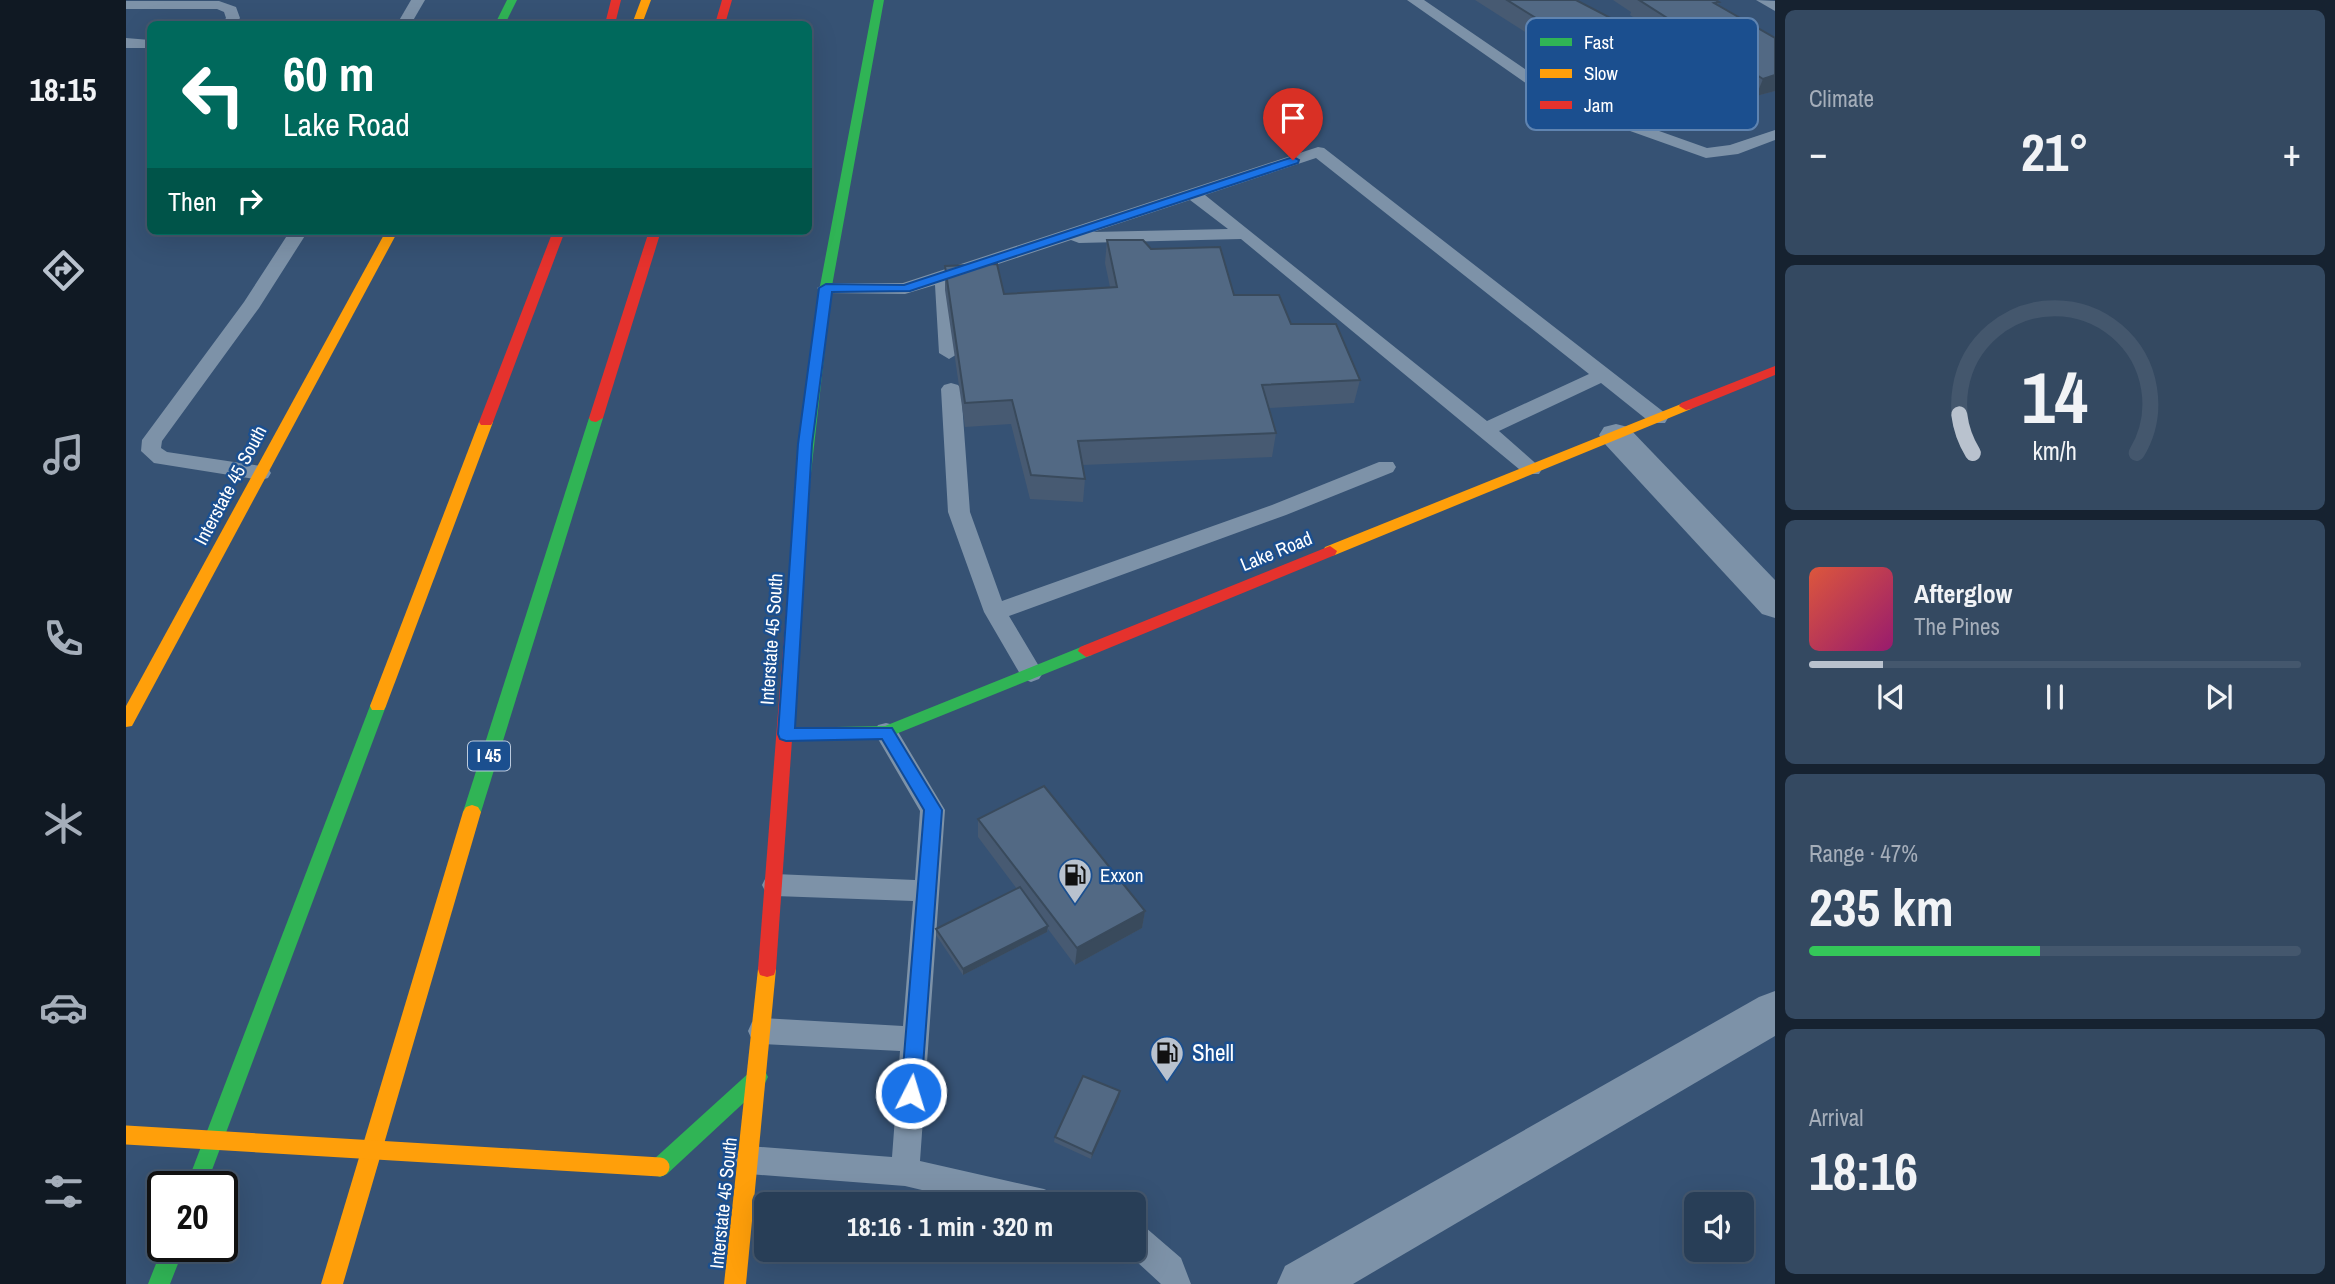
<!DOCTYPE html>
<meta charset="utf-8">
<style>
:root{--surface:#283e57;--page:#344961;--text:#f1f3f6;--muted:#a5aeba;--line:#44576d;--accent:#b9c2ce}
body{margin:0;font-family:"Archivo Narrow",sans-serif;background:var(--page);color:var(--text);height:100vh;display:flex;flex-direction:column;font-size:26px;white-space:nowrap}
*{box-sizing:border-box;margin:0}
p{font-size:23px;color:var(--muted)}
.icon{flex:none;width:38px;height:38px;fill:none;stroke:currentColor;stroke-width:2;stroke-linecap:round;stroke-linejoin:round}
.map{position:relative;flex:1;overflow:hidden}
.panel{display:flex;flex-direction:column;gap:10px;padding:10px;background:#162230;width:560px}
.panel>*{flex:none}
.hud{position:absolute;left:21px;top:21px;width:665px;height:214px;border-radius:10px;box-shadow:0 7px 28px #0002,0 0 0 2px var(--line);background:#00695c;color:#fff;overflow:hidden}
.controls{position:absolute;left:1558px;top:1192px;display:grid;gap:14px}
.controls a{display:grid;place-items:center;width:70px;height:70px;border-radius:10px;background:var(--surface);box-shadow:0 7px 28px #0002,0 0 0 2px var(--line);font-size:35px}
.speed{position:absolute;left:21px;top:1171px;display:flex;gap:14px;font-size:35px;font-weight:700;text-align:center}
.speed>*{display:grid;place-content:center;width:91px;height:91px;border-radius:50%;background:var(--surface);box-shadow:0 7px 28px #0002,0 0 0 2px var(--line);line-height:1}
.speed .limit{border:4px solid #111;border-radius:10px;background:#fff;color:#111}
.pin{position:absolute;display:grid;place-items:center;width:60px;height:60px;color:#fff;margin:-72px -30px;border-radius:50% 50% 50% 0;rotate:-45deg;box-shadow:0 0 7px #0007}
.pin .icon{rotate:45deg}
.me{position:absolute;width:77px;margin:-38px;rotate:5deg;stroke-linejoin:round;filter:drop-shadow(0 0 5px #0008)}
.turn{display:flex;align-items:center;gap:24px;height:147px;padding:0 21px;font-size:32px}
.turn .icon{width:91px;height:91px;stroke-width:2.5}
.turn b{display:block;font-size:49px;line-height:60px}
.then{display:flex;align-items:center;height:66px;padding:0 21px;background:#0003;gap:14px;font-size:26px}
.big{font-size:52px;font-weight:700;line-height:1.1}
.panel .tile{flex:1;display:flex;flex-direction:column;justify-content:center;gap:10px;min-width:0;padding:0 24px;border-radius:10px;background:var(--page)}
.panel .dial{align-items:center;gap:0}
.dial svg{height:182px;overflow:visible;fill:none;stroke:var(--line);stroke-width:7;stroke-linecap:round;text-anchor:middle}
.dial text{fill:var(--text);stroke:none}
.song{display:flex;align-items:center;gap:21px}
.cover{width:84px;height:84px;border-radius:10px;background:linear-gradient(135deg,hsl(10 70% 55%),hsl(320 70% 35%))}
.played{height:7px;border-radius:4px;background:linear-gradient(90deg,var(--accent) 15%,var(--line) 15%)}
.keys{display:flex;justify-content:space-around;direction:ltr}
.heat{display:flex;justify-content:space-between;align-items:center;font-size:38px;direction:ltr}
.charge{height:10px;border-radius:5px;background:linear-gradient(90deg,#34c759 47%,var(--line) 0)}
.trip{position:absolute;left:628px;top:1192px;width:392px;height:70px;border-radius:10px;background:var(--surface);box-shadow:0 7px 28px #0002,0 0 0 2px var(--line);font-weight:700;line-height:70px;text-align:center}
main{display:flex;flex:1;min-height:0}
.menu{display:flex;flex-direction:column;width:126px;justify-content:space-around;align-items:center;background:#101923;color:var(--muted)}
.menu .icon{width:49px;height:49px}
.menu .current{color:var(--accent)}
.menu b{font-size:32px;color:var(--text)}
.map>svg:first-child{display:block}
</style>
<main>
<nav class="menu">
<b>18:15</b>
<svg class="icon current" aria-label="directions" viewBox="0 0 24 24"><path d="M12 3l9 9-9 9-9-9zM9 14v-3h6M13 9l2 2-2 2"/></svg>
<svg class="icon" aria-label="music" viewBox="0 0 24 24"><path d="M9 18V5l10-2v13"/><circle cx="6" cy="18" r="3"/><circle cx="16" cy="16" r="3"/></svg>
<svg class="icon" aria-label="phone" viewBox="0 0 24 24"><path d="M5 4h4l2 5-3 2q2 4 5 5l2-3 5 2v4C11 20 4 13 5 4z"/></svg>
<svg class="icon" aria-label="climate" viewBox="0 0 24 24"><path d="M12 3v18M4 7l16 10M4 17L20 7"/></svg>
<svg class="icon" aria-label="car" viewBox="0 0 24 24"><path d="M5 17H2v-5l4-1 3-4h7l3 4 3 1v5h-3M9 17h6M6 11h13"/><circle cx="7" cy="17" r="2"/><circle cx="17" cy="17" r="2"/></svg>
<svg class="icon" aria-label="filters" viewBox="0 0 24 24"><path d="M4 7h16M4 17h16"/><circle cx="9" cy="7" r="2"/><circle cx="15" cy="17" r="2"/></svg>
</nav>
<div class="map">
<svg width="1649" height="1284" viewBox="0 0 1649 1284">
<rect width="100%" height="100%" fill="#365274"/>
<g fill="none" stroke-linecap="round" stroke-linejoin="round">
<g fill="#7d92a8" fill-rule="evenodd">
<polygon points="285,0 299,0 285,24 271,24"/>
<polygon points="1281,0 1298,0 1443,99 1581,148 1604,145 1649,130 1649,140 1612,154 1580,158 1431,105"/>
<polygon points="1630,0 1649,1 1649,11"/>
<polygon points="0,1 93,1 110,7 114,18 110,24 96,24 100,18 98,12 91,9 0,9"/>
<polygon points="0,38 24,40 24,48 0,48"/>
<path d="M1192,147L1198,148L1539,413L1542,418L1539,423H1525L1475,383L1373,431L1416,469L1413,474H1399L1115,239L953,243L945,240L827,279L833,353L823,359L813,353L809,285L779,294L700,293L691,288L700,283H777ZM1190,158L1463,374L1361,421L1079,195ZM1064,200L1102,229L967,232Z"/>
<polygon points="164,231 182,231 133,308 36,441 35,448 41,452 135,466 142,468 145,473 142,478 135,480 28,463 15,451 16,440 118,302"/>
<polygon points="825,383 832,385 835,389 844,512 876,601 1146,505 1253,462 1267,462 1270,467 1267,472 1160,515 883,616 917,673 913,679 905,682 897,679 858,612 822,512 815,389 818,385"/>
<polygon points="760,723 768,725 819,810 794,1161 918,1189 929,1194 933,1204 855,1204 779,1186 623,1174 613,1170 608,1160 613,1150 623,1146 766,1157 774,1051 636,1044 626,1040 622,1031 626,1022 636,1018 777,1026 787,901 649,896 640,893 636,885 640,877 649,874 789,880 794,811 748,732 752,725"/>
<polygon points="1008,1223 1019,1227 1055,1258 1065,1284 1035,1284 998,1250 1008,1250"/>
</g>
<g fill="#7d92a8" fill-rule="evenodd">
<polygon points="1490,424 1502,427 1649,580 1649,618 1636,614 1478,443 1473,435 1478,427"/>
<polygon points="1649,991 1649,1036 1227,1284 1151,1284 1159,1266 1633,997"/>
</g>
<g fill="#30b455" fill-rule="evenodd">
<polygon points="381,0 391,0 379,24 369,24"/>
<polygon points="748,0 758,0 706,286 684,482 677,487 670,482 694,286"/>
<polygon points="470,414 477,418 355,812 352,817 346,819 340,817 337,812 463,418"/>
<polygon points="960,645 968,651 966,655 760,738 660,740 654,739 652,734 654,729 660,728 759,726"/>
<polygon points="252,700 258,702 260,706 80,1186 60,1186 244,706 246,702"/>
<polygon points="632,1068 639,1071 642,1077 639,1083 541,1174 534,1177 527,1174 524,1167 527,1160 625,1071"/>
<polygon points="37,1246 59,1246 44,1284 22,1284"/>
</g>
<g fill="#ff9f0a" fill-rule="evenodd">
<polygon points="515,0 525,0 516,24 506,24"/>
<polygon points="260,231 272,231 6,726 0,727 0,706"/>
<polygon points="1560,402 1567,406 1565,409 1209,555 1204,556 1197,551 1199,547"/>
<polygon points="360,417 367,422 260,706 258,710 246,710 244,706 353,422"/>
<polygon points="346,805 352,807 355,812 217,1284 195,1284 337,812 340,807"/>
<polygon points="641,961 648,963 650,969 620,1284 598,1284 632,969 634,963"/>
</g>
<g fill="#e5322d" fill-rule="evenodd">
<polygon points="485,0 495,0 489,24 479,24"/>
<polygon points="596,0 606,0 599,24 589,24"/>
<polygon points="427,231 439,231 367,422 365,425 355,425 353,422"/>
<polygon points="523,231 535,231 477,418 470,422 465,421 463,418"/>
<polygon points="1649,366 1649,375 1565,409 1560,410 1553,406 1555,403"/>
<polygon points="677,477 684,482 650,969 648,975 641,977 634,975 632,969 670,482"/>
<polygon points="1204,546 1211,551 1209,555 966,655 960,657 952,651 954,647"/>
</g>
<polyline stroke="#ff9f0a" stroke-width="19" points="0,1135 534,1167"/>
</g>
<g fill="#475a72">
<polygon points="1349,0 1450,0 1492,22 1509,25 1506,32 1541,52 1535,70 1486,87"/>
<polygon points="1487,0 1590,0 1593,2 1592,5 1649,91 1630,96 1504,15 1505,12"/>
<polygon points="981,240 1025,249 1108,295 1165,324 1234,380 1228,403 1143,408 1150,433 1146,457 957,465 959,479 957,502 904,499 885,424 839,427 819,290 819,266 878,294 984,287 979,263"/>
<polygon points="852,819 1019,911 1016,928 949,965 922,929 921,932 837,975 810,935 810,929 891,889 852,837"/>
<polygon points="993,1097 965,1159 928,1142 929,1137"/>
</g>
<g fill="#394a5c">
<polygon points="1509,25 1503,43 1500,28"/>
<polygon points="1541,52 1535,70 1486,87 1492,69"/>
<polygon points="1649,75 1649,91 1630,96 1637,79"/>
<polygon points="1019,911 1016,928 949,965 951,948"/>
<polygon points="922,926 921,932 837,975 837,969"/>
<polygon points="994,1091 993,1097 965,1159 966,1154"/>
</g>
<g fill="#526984" stroke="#394a5c" stroke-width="2">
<polygon points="1381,0 1450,0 1492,22 1498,19 1509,25 1500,28 1541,52 1492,69"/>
<polygon points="1513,0 1590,0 1593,2 1588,3 1649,38 1649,75 1637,79"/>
<polygon points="981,240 1017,240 1025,249 1094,247 1108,295 1153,295 1165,324 1210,324 1234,380 1136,385 1150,433 952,441 959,479 905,475 886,400 839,403 819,266 871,264 878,294 991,287"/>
<polygon points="918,786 1019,911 951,948 852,819"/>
<polygon points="894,887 922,926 837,969 810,929"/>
<polygon points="957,1076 994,1091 966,1154 929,1137"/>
</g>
<polygon fill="#1a73e8" stroke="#114b97" stroke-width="2" points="1167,157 1173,160 1172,163 784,291 706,292 686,444 669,728 766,728 816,810 795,1093 792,1099 785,1102 778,1099 775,1093 798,810 756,739 660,741 654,739 652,734 672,444 693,288 700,284 778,285"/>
<defs>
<g id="fuel-pin" transform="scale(1.75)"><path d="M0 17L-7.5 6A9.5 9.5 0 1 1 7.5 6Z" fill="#b9c2ce" stroke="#1b4f8f"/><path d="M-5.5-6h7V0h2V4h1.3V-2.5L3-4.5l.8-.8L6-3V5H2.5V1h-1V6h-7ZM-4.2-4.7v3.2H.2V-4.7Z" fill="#111"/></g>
</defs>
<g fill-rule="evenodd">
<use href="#fuel-pin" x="949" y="875"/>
<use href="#fuel-pin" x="1041" y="1053"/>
</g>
<g text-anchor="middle" stroke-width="5" stroke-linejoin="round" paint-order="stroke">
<rect fill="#1b4f8f" stroke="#bbcadd" stroke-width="2" x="342" y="741.5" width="42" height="29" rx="5"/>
<g font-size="18" font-weight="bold" fill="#fff">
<text x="363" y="762">I 45</text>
</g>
<g font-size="19" fill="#fff" stroke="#1b4f8f">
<text transform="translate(104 485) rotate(-62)" y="7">Interstate 45 South</text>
<text transform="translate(1150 551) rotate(-22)" y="7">Lake Road</text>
<text transform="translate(645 639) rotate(-86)" y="7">Interstate 45 South</text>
<text transform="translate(597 1203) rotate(-84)" y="7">Interstate 45 South</text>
</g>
<g font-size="19" fill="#fff" stroke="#1b4f8f" text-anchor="start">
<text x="974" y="882">Exxon</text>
</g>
<g font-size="23" fill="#fff" stroke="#1b4f8f" text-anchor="start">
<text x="1066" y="1061">Shell</text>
</g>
</g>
<rect x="1400" y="18" width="232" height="112" rx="10" fill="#1b4f8f" stroke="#5f84b1" stroke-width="2"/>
<rect x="1414" y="38" width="32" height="8" fill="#30b455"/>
<rect x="1414" y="69" width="32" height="9" fill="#ff9f0a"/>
<rect x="1414" y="101" width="32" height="8" fill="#e5322d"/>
<g font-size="19" fill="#fff">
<text x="1458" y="49">Fast</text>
<text x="1458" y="80">Slow</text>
<text x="1458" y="112">Jam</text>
</g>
</svg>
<div class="controls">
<a><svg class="icon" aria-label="sound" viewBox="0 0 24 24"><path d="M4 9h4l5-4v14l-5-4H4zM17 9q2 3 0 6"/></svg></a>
</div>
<div class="speed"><div class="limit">20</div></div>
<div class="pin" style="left:1167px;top:160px;background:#d93025"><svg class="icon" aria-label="arrive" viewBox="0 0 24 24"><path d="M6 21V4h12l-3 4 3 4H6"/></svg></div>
<svg class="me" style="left:785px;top:1093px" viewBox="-20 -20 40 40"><circle r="17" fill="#1a73e8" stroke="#fff" stroke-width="3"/><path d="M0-11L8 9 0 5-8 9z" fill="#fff"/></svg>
<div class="trip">18:16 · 1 min · 320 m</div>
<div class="hud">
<div class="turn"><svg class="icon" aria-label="left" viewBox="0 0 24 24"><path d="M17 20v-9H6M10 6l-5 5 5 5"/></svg><div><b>60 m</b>Lake Road</div></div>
<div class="then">Then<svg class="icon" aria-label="right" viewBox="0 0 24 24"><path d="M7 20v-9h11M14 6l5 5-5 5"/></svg></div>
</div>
</div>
<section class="panel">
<div class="tile"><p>Climate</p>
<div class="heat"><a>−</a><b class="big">21°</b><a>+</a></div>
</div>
<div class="tile dial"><svg viewBox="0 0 100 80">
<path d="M14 69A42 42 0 1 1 86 69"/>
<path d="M14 69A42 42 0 0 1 8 52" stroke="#b9c2ce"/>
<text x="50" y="56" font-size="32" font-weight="700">14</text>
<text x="50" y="72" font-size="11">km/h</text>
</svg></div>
<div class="tile">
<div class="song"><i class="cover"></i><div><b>Afterglow</b><p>The Pines</p></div></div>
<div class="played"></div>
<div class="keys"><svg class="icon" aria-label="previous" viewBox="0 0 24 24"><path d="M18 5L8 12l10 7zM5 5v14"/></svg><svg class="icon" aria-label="pause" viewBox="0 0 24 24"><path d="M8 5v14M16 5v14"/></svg><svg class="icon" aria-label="next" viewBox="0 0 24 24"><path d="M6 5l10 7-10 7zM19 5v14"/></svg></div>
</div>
<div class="tile"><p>Range · 47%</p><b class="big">235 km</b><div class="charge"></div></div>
<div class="tile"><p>Arrival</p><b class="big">18:16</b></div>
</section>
</main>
